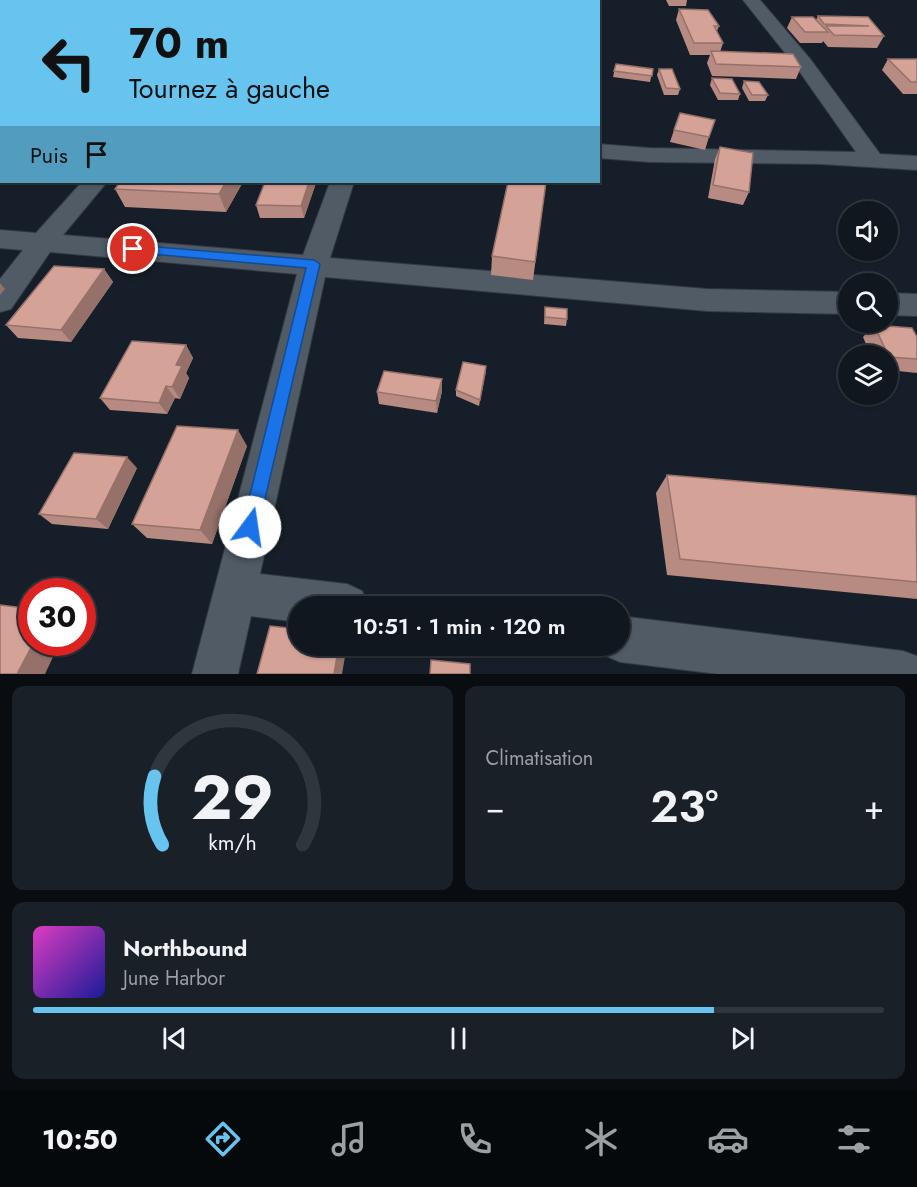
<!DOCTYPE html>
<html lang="fr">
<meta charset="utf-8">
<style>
:root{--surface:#10171f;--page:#192028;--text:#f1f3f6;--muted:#9c9fa4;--line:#30363d;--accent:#67c4ef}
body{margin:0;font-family:Jost,sans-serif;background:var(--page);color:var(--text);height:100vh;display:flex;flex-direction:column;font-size:22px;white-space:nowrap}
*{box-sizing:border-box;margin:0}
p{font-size:20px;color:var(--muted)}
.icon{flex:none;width:33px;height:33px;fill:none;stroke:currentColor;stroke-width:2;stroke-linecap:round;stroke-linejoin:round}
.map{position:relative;height:674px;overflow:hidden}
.sheet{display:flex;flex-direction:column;gap:12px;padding:12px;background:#090d11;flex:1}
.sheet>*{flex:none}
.banner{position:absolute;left:0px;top:0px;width:600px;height:183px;box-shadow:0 2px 4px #0004,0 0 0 2px var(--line);background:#67c4ef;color:#111;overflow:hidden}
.tools{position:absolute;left:838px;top:201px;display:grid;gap:12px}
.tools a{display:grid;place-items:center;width:60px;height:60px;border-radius:50%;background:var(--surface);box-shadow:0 2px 4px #0004,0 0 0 2px var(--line);font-size:30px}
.speed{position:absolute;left:18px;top:578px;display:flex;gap:12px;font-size:30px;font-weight:700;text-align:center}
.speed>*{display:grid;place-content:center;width:78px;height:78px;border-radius:50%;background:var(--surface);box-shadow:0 2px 4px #0004,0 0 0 2px var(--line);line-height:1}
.speed .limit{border:9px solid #d22;background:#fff;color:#111}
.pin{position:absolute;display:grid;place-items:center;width:51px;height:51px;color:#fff;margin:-26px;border:3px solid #fff;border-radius:50%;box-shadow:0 2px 6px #0007}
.me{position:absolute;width:66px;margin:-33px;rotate:14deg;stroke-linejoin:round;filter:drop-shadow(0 0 4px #0008)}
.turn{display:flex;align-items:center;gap:21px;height:126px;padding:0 30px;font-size:27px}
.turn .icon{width:78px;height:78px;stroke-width:2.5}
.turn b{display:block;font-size:42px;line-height:51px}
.then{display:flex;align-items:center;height:57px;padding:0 30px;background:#0003;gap:12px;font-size:22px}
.big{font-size:45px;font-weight:600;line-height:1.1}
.sheet .widget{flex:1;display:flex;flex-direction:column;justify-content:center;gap:9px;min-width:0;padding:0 21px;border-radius:12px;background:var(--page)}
.sheet .dial{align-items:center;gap:0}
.dial svg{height:156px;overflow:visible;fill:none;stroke:var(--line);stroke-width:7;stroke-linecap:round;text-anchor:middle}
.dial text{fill:var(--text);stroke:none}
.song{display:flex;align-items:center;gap:18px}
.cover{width:72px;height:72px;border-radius:9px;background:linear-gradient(135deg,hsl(310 70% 55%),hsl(240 70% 35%))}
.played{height:6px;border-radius:3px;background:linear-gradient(90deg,var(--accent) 80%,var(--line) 80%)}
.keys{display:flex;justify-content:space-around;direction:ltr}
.heat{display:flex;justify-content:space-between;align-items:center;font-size:33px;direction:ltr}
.sheet .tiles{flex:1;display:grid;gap:12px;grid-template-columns:1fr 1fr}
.widget:last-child{grid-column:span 2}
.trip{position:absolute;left:288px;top:596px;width:342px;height:60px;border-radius:30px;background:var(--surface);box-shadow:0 2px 4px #0004,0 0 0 2px var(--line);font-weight:600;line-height:60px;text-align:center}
.menu{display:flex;height:96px;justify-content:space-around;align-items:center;background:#06090c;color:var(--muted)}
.menu .icon{width:42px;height:42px}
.menu .on{color:var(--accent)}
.menu b{font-size:27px;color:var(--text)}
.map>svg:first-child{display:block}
</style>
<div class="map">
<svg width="917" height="674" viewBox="0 0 917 674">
<rect width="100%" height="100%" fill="#161f29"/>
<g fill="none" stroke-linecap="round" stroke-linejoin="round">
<g stroke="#343a42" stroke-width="2">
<g id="street">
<polygon points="72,0 89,0 71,2"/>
<polygon points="237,0 253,0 236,2"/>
<polygon points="398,0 414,0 397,2"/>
<rect x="574" y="0" width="16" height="2"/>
<polygon points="743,0 760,0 811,60 880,154 917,156 917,170 821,164 649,162 598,158 598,144 649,148 856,152 797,68"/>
<polygon points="2,56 2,69 0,70 0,57"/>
<polygon points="82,182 107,182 63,235 303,255 330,182 354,182 330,258 707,289 849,292 849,314 707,311 325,277 260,574 347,584 362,591 369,606 298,606 298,622 251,616 238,674 192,674 297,274 50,252 11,309 0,312 0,279 23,250 0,248 0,230 36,233"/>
<polygon points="888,293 917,294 917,316 888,315"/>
<polygon points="620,616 903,651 917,656 917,674 718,674 620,662 604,655 600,645 620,645"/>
</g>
</g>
<use href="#street" fill="#505b66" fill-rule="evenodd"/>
</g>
<g fill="#b78b82">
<polygon points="0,0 62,0 63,2 2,2 2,17 0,17"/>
<polygon points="330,0 359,0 358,2 330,2"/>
<polygon points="666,0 687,0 686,6 669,6"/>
<polygon points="679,9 719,26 717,31 723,43 720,52 801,67 796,79 712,76 707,63 710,55 690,55 676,20"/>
<polygon points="818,16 884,36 877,48 828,47 823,41 822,43 800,43 787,28 792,17 816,20"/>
<polygon points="888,59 917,59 917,94 903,94 882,70"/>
<polygon points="616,64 653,69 650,82 613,77"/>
<polygon points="659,69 680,89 678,95 664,95 657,75"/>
<polygon points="712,78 740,94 738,100 718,100 710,85"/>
<polygon points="744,81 768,95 765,101 749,101 742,88"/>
<polygon points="2,98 2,137 0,137 0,99"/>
<polygon points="674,130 709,137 705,150 670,142"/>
<polygon points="720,147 749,192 743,205 708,198 715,159"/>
<polygon points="120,182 243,182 226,212 125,207 115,189"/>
<polygon points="546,182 533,280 491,275 492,256"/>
<polygon points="316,183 304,218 260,218 256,205"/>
<polygon points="104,269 113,282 71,342 18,338 6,325"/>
<polygon points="545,307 567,319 566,326 544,324"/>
<polygon points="874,325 917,337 917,373 888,370 888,356 871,356 863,337"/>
<polygon points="186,345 193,358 186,373 189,378 180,399 175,398 167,414 110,410 100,398"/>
<polygon points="486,366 479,406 456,396 456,390"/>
<polygon points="442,391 437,413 379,404 377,392"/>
<polygon points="247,446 212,544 147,538 132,524"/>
<polygon points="137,468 108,529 52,524 39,514"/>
<polygon points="667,475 917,498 917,599 667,575 656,493"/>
</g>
<g fill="#95716a">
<polygon points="50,0 62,0 63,2 48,2"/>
<polygon points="226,182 243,182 226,212 219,194"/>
<polygon points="309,182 316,182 316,183 304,218 301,206"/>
<polygon points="104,269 113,282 71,342 61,330"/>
<polygon points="0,283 5,289 0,295"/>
<polygon points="186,345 193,358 186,373 189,378 180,399 172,387 176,365"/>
<polygon points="486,366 486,372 479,406 480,400"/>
<polygon points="442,379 442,391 437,413 436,401"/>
<polygon points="166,386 175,398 167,414 159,403"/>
<polygon points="238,430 247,446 212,544 200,530"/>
<polygon points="127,457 137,468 108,529 96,519"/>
<polygon points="34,642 60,642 45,674 17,674"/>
<polygon points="339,645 347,645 342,674 334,674"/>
</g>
<g fill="#d5a297" stroke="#95716a" stroke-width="1.5">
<polygon points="0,0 50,0 48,2 2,2 2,6 0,6"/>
<polygon points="147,0 168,0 214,1 145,2"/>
<polygon points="255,0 324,0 323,2 254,2"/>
<polygon points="417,0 488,0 487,2 417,2"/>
<rect x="554" y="0" width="24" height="2"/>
<polygon points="679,9 708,10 719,26 714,26 723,43 694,43"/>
<polygon points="818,16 868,17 884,36 834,35 826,26 869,26 824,24"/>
<polygon points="792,17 813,17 828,32 805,32"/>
<polygon points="711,51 793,54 801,67 716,64"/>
<polygon points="888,59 917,59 917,82 911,82"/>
<polygon points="616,64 653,69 652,76 614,71"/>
<polygon points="659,69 672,69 680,89 666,88"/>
<polygon points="712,78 732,79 740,94 720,93"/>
<polygon points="744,81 759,82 768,95 752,95"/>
<rect x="0" y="105" width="2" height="20"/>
<polygon points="680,113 715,120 709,137 674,130"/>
<polygon points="720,147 753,153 749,192 713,185"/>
<polygon points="120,182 226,182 219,194 115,189"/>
<polygon points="265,182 309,182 301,206 256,205"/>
<polygon points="508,182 546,182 535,262 492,256"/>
<polygon points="54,266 104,269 61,330 6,325"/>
<polygon points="545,307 567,309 567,319 545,317"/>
<polygon points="874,325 912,328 917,337 917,359 889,357"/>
<polygon points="132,341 186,345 176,365 182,366 172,387 166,386 159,403 100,398"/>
<polygon points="463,362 486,366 480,400 456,390"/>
<polygon points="384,371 442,379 436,401 377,392"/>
<polygon points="177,426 238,430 200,530 132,524"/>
<polygon points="74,453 127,457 96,519 39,514"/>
<polygon points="667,475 916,496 917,582 680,559"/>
<polygon points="0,605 32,609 32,642 34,642 17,674 0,674"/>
<polygon points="270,626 298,629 298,645 339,645 334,674 257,674"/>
<polygon points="431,660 470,664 470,674 430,674"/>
</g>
<polygon fill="#1a73e8" stroke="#114b97" stroke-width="1.5" points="133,245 314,260 320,264 257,533 250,535 244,533 242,527 306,268 129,252 127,249"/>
</svg>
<div class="tools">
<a><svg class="icon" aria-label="sound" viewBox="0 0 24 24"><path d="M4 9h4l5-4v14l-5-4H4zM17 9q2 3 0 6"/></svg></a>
<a><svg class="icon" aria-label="search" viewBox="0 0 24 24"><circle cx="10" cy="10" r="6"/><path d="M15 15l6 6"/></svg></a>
<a><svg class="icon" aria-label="layers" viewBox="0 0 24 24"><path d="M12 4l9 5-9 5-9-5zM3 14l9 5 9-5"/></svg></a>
</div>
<div class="speed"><div class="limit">30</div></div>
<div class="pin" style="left:133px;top:249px;background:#d93025"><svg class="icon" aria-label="arrive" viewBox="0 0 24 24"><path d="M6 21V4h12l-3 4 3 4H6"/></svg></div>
<svg class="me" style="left:250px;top:527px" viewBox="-20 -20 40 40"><circle r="19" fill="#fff"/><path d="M0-13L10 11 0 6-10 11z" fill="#1a73e8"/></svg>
<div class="trip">10:51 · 1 min · 120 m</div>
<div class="banner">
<div class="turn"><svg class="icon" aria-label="left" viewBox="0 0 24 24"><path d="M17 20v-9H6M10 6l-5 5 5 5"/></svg><div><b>70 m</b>Tournez à gauche</div></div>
<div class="then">Puis<svg class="icon" aria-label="arrive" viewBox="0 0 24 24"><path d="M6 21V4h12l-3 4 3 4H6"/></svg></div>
</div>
</div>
<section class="sheet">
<div class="tiles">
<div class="widget dial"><svg viewBox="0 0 100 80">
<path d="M14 69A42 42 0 1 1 86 69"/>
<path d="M14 69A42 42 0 0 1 10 34" stroke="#67c4ef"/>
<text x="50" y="56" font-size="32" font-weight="700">29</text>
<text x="50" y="72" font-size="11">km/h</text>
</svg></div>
<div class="widget"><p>Climatisation</p>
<div class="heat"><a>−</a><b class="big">23°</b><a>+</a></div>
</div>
<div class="widget">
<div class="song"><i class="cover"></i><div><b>Northbound</b><p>June Harbor</p></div></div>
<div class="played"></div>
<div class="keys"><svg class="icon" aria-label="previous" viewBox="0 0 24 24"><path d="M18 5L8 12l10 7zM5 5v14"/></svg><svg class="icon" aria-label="pause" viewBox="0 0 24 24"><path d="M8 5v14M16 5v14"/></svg><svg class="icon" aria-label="next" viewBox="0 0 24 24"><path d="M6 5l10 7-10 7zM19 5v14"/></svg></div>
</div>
</div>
</section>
<nav class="menu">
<b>10:50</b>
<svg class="icon on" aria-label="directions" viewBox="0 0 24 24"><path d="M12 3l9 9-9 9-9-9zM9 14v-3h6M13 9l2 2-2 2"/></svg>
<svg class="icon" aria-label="music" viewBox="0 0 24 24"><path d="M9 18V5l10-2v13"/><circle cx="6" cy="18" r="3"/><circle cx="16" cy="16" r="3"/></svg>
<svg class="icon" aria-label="phone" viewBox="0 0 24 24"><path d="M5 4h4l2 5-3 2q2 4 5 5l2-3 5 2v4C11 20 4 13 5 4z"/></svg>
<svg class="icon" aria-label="climate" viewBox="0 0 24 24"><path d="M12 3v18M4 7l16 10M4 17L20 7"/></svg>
<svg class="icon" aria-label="car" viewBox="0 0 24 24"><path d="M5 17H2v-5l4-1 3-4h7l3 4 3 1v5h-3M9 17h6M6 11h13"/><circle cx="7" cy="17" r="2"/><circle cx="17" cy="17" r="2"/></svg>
<svg class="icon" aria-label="filters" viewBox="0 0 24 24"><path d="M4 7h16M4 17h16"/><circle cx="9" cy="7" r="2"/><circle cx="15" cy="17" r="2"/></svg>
</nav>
